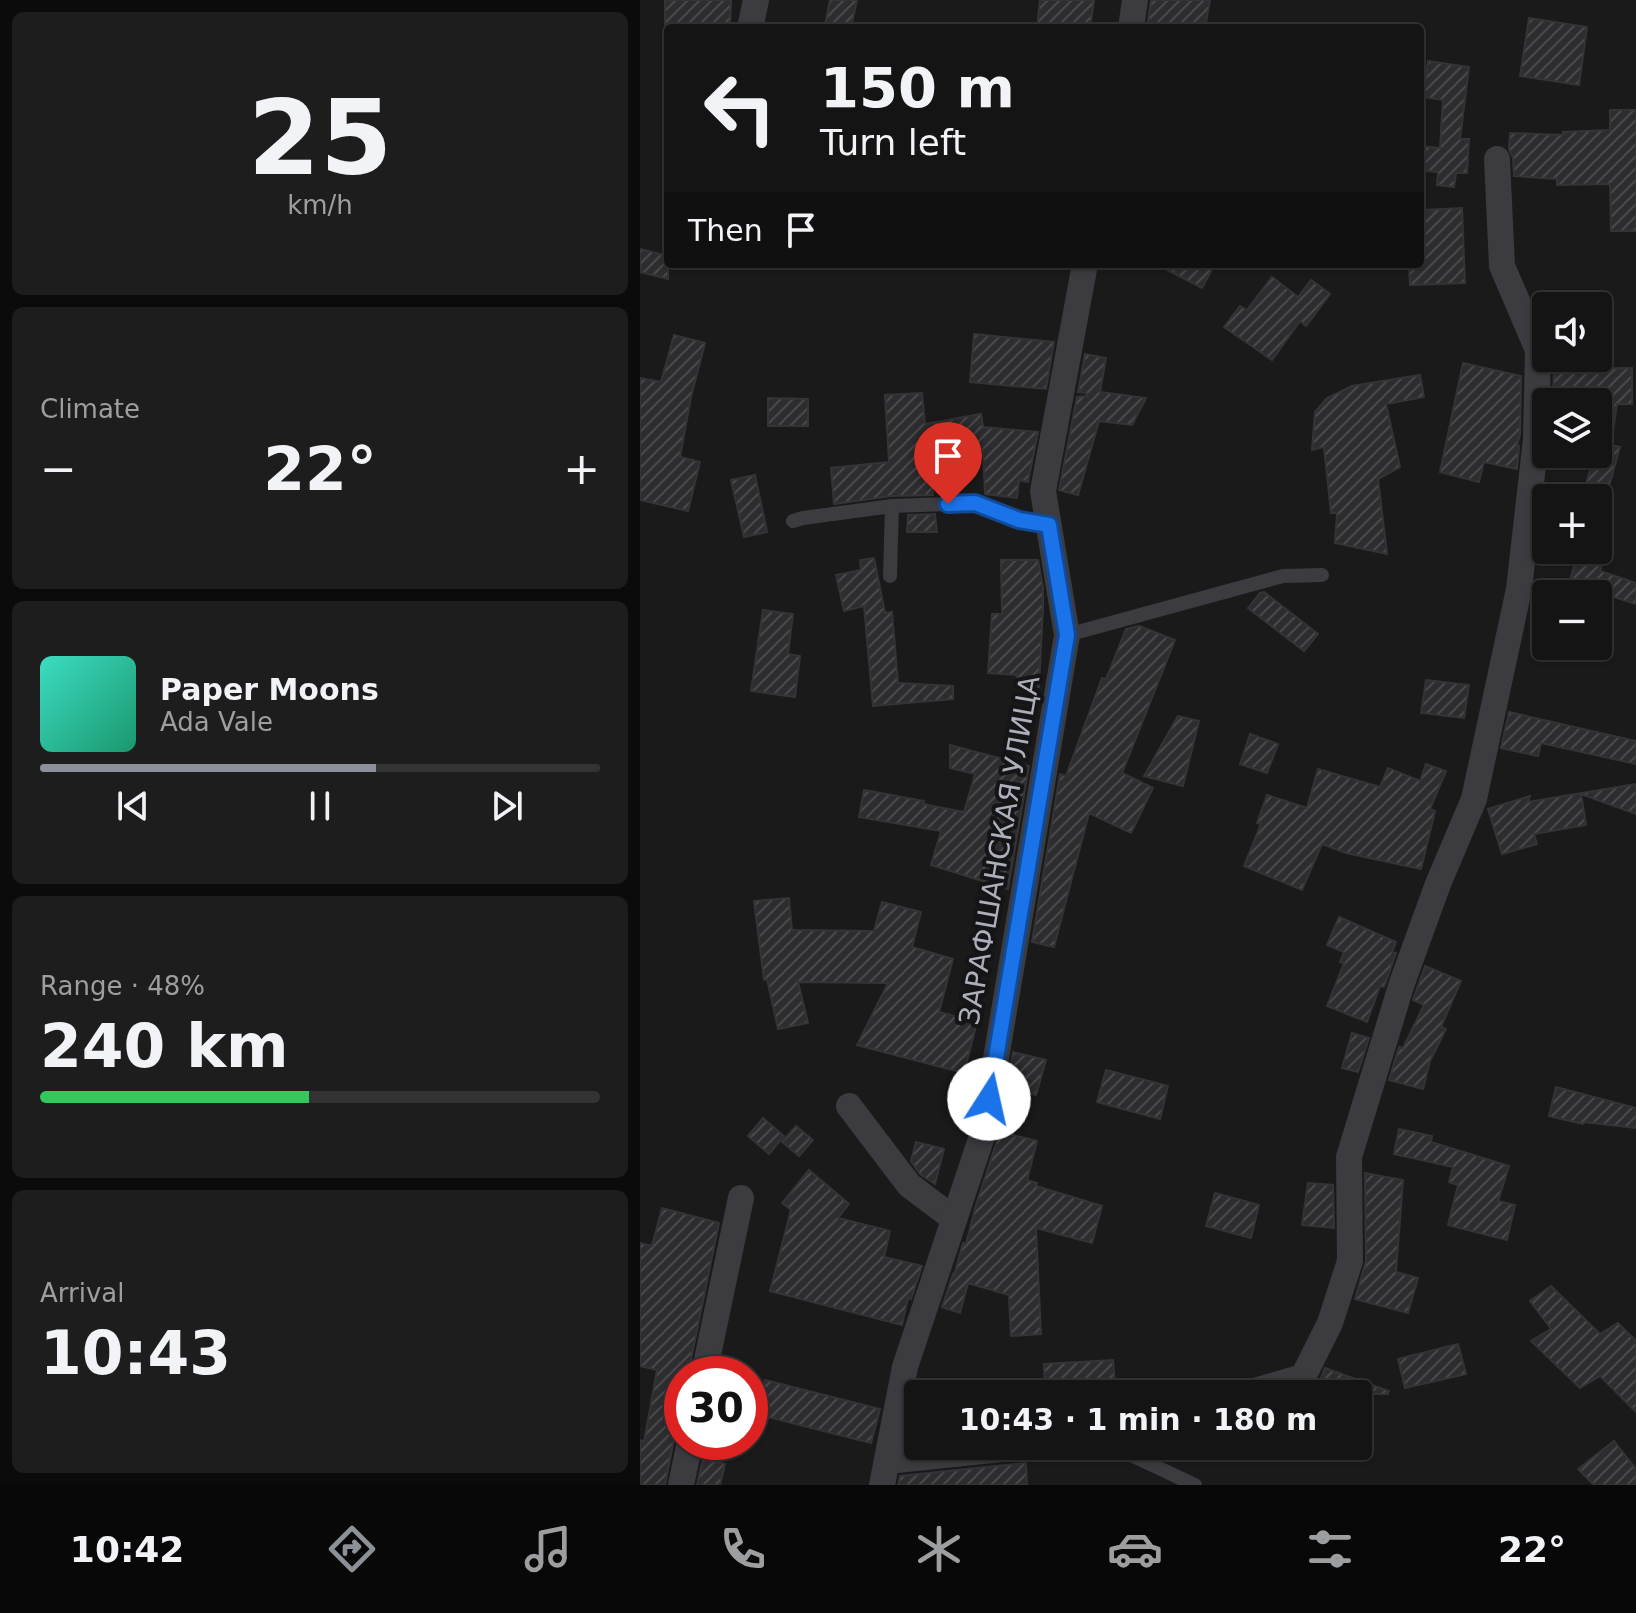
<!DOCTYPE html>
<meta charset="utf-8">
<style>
:root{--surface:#141414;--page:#1d1d1d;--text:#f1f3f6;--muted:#9d9ea0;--line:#333334;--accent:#8c9099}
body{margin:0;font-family:"DejaVu Sans",sans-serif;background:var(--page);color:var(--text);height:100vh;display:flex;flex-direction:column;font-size:30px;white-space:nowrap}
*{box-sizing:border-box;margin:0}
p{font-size:26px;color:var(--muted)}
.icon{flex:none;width:44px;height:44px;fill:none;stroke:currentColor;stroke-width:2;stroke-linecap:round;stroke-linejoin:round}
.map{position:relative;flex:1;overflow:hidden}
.panel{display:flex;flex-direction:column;gap:12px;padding:12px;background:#0b0b0b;width:640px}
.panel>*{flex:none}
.banner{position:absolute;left:24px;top:24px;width:760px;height:244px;border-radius:8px;box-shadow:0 2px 6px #0004,0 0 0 2px var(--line);background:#141414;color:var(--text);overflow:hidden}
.tools{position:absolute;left:892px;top:292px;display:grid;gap:16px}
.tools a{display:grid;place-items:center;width:80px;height:80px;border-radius:8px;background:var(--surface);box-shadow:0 2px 6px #0004,0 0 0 2px var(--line);font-size:40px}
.speed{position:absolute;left:24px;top:1356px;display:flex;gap:16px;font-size:40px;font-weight:700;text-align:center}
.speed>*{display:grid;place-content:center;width:104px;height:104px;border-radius:50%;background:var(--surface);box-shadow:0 2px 6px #0004,0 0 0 2px var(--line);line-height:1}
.speed .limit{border:12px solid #d22;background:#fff;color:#111}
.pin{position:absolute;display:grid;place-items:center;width:68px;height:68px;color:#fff;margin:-82px -34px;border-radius:50% 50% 50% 0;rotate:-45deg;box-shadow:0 0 8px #0007}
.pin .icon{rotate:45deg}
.me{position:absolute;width:88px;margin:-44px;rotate:10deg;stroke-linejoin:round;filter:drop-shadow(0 0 6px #0008)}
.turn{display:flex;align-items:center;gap:28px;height:168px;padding:0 24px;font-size:36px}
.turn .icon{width:104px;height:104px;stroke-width:2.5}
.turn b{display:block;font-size:56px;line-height:68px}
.then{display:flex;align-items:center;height:76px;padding:0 24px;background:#0003;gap:16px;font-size:30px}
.big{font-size:60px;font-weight:700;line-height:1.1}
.panel .tile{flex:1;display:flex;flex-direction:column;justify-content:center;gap:12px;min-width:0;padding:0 28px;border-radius:12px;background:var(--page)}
.panel .dial{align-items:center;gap:0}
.dial b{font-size:104px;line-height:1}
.song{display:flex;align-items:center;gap:24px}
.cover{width:96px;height:96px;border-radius:12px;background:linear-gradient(135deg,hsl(170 70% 55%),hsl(160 70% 35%))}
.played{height:8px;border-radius:4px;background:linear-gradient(90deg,var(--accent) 60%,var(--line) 60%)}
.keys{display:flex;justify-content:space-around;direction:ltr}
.heat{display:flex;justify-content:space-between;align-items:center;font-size:44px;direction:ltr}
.charge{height:12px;border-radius:6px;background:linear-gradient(90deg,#34c759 48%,var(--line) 0)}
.trip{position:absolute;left:264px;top:1380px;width:468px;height:80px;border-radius:8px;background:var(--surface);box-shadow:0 2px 6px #0004,0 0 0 2px var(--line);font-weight:700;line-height:80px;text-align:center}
.menu{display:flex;height:128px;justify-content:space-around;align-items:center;background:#080808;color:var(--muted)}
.menu .icon{width:56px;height:56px}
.menu .current{color:var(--accent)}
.menu b{font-size:36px;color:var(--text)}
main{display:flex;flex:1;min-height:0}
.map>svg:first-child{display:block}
</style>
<main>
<section class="panel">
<div class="tile dial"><b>25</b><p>km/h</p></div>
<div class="tile"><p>Climate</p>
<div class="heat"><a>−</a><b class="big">22°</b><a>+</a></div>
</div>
<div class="tile">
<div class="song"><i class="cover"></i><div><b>Paper Moons</b><p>Ada Vale</p></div></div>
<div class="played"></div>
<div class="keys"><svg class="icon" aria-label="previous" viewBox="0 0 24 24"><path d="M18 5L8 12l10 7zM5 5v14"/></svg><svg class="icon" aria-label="pause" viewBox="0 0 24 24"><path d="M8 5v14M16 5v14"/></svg><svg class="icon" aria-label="next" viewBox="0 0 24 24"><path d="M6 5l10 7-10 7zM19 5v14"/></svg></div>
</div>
<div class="tile"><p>Range · 48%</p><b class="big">240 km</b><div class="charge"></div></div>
<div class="tile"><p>Arrival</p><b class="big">10:43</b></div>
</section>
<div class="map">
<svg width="996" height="1485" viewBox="0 0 996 1485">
<defs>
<pattern id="building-hatch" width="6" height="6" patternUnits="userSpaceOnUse" patternTransform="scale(2)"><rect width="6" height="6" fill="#2d2d2f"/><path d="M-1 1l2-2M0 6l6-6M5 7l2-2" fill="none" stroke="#49494b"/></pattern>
</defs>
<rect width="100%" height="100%" fill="#1a1a1b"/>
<g fill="url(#building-hatch)" stroke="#343437" stroke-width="2">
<polygon points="25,0 91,0 90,28 25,28"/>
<polygon points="190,0 217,0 211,28 185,25"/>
<polygon points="400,0 454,0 450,28 397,28"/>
<polygon points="511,0 570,0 565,28 507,28"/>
<polygon points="889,18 947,27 939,85 880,76"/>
<polygon points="788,61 829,67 820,139 829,139 827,173 816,173 814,187 797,185 798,172 780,170 780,146 800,148 803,100 783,97"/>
<polygon points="970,110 996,110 996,231 971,231 970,184 917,185 917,179 874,176 873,158 869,149 870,133 923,135 923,132 970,130"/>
<polygon points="822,208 825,283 770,285 769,264 780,264 780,217 785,217 784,210"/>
<polygon points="0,249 28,256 28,279 0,272"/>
<polygon points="516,264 575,264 562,288"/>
<polygon points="632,277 658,297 671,280 690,294 666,326 660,321 632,360 584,327 600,306 607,310"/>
<polygon points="334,334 414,342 406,389 330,382"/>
<polygon points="34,335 65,343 51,397 40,457 60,462 48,511 0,500 0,378 21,382"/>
<polygon points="445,354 466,358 460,392 506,398 492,425 459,421 438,495 419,490 437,397 447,396 446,393 438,392"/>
<polygon points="823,363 881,376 880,435 877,445 879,446 877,469 844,462 839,482 800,472"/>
<polygon points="992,368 992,404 977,404 971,445 980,447 968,490 946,484 955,454 958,454 958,402 913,402 914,369"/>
<polygon points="780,375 784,397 746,404 760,467 738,479 747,554 695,543 697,513 691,513 684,447 672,450 675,412 687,398 712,386"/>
<polygon points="282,393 285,424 341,414 343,427 398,432 388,482 379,480 377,498 345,494 343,450 289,460 293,495 251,496 194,504 191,468 249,462 245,395"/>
<polygon points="128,398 168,399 168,426 128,426"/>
<polygon points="115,475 127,532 104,537 91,480"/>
<polygon points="295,514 297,532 267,532 268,515"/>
<polygon points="939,550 966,550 960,571 996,583 996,604 929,583"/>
<polygon points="234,558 245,613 252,612 258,683 313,686 313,699 233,706 224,606 204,611 196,575 221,570 220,560"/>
<polygon points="361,560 398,560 403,587 403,607 399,687 376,686 377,675 348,673 352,614 362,614"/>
<polygon points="624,592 678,634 664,651 608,608 620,593"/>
<polygon points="123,610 153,614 148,654 160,656 155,697 111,691"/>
<polygon points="499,626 535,640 482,773 513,788 491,833 449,813 414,947 392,942 420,774 426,776 462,678 466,679 486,629"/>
<polygon points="786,680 829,685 824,718 781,713"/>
<polygon points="869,712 996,741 996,764 901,743 898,756 861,748"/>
<polygon points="538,716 559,721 543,786 504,776"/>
<polygon points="610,734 638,744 627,773 600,764"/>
<polygon points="310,745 389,766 368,889 291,865 301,831 219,817 224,790 284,801 283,804 324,812 335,774 310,768"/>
<polygon points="786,764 806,771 790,809 795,811 781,869 706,853 682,844 662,890 604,866 621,824 617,823 627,795 667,808 678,769 740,787 748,768 780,781"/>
<polygon points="996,784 996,814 941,794 946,825 894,834 897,844 862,854 848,809 890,796 888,802"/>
<polygon points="149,898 152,930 234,931 242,902 281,912 272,947 313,959 299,1012 337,1022 324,1073 217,1045 248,983 158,982 168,1023 138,1029 127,979 124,980 114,901"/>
<polygon points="699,917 756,942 752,952 756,953 744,987 740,986 727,1022 687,1006 704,963 700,962 704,952 687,945"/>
<polygon points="785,966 821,981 801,1027 806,1029 790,1061 783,1089 749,1080 759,1047 763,1048 784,1005 773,1000"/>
<polygon points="712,1033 729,1038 718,1072 702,1068"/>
<polygon points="373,1052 406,1060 396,1095 367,1088"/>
<polygon points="466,1070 528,1086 520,1119 457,1102"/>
<polygon points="916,1087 996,1108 996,1128 944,1122 943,1124 909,1116"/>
<polygon points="123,1118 144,1136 129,1154 108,1136"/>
<polygon points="156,1126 173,1140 159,1156 142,1142"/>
<polygon points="759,1129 792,1136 791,1142 869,1166 858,1201 875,1205 867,1240 808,1225 818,1185 809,1182 813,1167 754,1154"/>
<polygon points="360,1132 397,1141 387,1180 397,1183 396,1186 462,1206 452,1243 396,1228 401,1334 371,1336 369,1295 328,1283 320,1313 302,1307 313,1274 314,1275 323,1243 326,1244 336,1205"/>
<polygon points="276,1142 304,1149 295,1184 280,1174 271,1161"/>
<polygon points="169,1170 209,1204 198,1218 250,1231 244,1257 282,1266 271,1299 268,1298 262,1325 130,1291 151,1210 142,1203"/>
<polygon points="725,1173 763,1180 756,1272 778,1278 768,1313 715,1299 726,1261"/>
<polygon points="668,1183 693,1185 694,1228 662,1225"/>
<polygon points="575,1193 619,1205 611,1238 566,1226"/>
<polygon points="22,1208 79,1223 48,1374 42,1374 42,1429 38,1432 34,1439 25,1485 0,1485 0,1440 4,1442 17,1370 0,1366 0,1243 12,1246"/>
<polygon points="911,1286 960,1334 978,1323 996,1341 996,1412 960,1376 940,1388 891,1341 911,1329 890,1301"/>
<polygon points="818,1344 826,1374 765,1388 758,1359"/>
<polygon points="473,1360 475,1384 470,1384 471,1394 405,1394 404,1364"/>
<polygon points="685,1368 749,1391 748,1394 694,1394 677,1388"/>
<polygon points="125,1380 240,1409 231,1443 116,1414"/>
<polygon points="974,1441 996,1469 996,1485 954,1485 938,1469"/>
<polygon points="63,1459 85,1464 80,1485 57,1485"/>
<polygon points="386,1463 387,1485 258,1485 260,1476"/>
</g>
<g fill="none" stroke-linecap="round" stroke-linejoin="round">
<g stroke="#3b3b40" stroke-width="14">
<polyline points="153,521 163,518 252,506 335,503 379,520 409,525"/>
<polyline points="250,576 252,506"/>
<polyline points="427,635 643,576 682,575"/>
<polyline points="472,1446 555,1485"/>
</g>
<g stroke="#3b3b40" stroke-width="26">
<polyline points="110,28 116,0"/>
<polyline points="491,28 495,0"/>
<polyline points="209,1106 269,1185 314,1219"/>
<polyline points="64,1374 101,1198"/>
<polyline points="604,1394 663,1377 690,1323 710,1261 709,1157 762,983 798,884 834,799 879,589 896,439 898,350 862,266 857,159"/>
<polyline points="247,1461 391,1446"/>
<polyline points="41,1485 50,1442"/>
<polyline points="242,1485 265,1367 344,1130 427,635 403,491 445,264"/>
</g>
</g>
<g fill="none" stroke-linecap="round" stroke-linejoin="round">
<g stroke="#114b97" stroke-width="20">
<polyline id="route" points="308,504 335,503 379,520 409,525 427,635 349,1099"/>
</g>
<use href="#route" stroke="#1a73e8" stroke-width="14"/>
</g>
<g text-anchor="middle" stroke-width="8" stroke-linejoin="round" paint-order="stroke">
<g font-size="28" fill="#adb0ba" stroke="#151517">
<text transform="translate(359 850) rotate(-80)" y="10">ЗАРАФШАНСКАЯ УЛИЦА</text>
</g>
</g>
</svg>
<div class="tools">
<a><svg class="icon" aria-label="sound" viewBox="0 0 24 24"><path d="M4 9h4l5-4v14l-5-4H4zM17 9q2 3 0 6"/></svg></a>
<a><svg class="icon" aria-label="layers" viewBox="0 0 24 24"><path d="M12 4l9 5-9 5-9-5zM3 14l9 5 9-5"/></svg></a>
<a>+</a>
<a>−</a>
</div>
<div class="speed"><div class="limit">30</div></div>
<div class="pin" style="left:308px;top:504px;background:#d93025"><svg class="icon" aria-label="arrive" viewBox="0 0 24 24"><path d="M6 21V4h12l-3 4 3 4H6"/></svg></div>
<svg class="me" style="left:349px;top:1099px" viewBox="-20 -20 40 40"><circle r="19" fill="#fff"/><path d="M0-13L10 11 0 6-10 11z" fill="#1a73e8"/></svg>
<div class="trip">10:43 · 1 min · 180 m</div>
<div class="banner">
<div class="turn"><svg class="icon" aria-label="left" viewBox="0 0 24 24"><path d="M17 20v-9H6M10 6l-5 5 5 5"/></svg><div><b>150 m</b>Turn left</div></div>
<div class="then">Then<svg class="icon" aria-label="arrive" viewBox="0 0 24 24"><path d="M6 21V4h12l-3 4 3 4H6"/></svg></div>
</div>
</div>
</main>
<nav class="menu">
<b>10:42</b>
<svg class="icon current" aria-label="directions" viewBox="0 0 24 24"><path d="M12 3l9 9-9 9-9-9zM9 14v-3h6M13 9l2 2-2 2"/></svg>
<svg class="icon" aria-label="music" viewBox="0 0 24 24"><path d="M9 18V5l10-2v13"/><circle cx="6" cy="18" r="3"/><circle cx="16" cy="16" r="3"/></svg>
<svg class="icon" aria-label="phone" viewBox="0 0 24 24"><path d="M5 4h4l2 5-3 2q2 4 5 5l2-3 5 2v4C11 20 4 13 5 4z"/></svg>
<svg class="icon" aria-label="climate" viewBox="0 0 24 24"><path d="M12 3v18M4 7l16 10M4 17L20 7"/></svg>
<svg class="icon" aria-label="car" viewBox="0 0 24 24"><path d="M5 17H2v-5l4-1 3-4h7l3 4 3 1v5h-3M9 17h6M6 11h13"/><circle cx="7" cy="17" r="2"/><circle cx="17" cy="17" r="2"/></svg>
<svg class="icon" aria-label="filters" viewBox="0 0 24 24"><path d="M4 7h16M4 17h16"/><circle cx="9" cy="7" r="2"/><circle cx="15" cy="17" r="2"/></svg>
<b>22°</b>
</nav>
